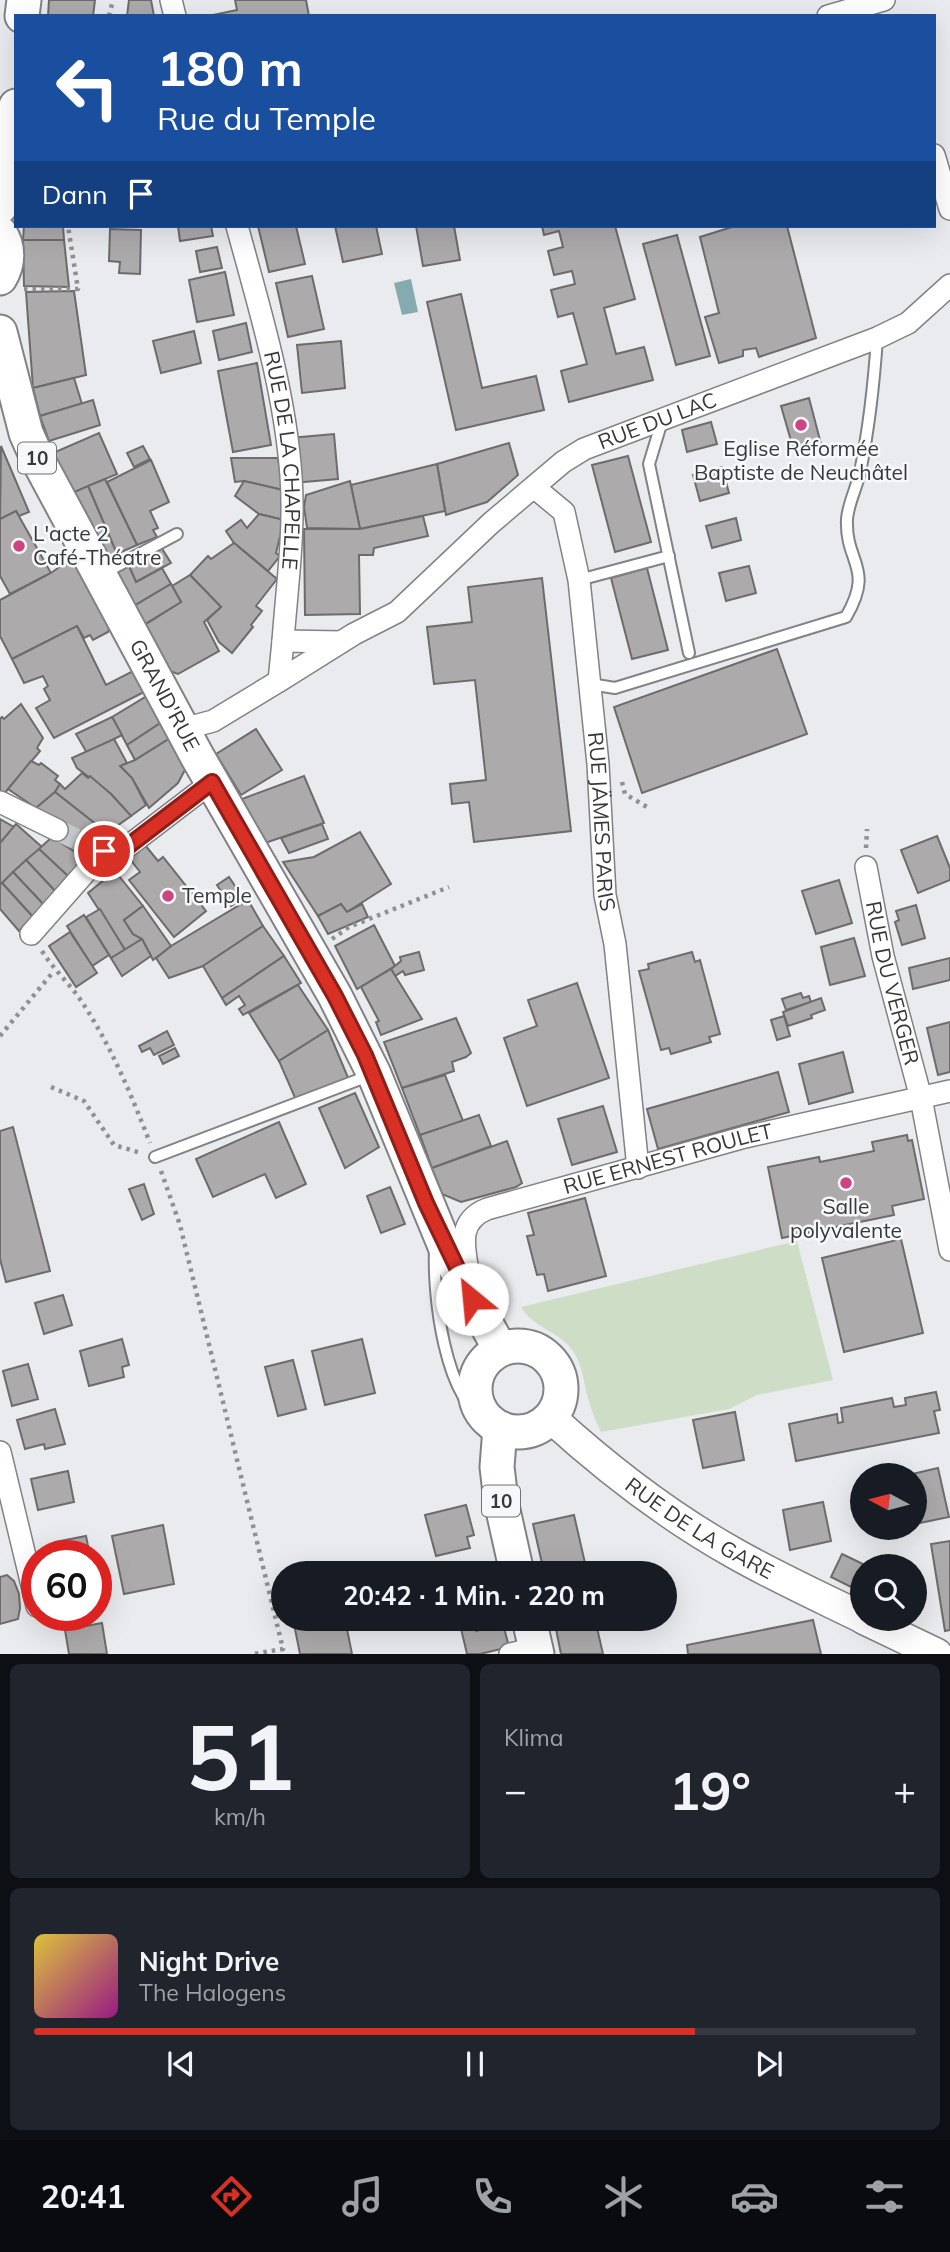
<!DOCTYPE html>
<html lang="de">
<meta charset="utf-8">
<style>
:root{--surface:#171b24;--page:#20242c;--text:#f1f3f6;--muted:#9ea1a6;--line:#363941;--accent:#d93025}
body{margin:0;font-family:Mulish,sans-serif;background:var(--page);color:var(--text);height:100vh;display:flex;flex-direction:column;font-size:26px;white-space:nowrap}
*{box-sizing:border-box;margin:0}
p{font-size:23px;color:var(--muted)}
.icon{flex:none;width:38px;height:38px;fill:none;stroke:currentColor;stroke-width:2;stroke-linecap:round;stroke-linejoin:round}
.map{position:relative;height:1654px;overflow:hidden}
.side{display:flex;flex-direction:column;gap:10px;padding:10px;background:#0d0f14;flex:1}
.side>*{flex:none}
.banner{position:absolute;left:14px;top:14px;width:922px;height:214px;border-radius:0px;box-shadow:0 7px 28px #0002;background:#1a4fa0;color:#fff;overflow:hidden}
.needle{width:46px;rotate:277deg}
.buttons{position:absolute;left:850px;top:1463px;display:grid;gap:14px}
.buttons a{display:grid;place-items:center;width:77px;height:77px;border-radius:50%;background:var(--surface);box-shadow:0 7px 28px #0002;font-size:35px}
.speed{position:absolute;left:21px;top:1540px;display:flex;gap:14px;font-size:35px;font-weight:700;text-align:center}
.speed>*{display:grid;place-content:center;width:91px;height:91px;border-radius:50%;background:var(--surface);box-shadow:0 7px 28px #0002;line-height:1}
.speed .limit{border:10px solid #d22;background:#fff;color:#111}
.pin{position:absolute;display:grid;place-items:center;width:60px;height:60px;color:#fff;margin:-30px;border:4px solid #fff;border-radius:50%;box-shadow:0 2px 7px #0007}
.me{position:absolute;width:77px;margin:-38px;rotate:332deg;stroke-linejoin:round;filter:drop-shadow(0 0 5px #0008)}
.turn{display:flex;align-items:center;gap:24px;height:147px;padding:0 28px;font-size:32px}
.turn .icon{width:91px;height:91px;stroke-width:2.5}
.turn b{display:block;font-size:49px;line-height:60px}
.then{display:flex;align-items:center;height:66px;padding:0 28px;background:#0003;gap:14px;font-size:26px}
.big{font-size:52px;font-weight:700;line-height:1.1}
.side .tile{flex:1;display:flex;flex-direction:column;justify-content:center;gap:10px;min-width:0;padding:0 24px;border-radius:10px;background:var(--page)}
.side .dial{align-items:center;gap:0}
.dial b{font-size:91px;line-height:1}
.song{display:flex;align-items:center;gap:21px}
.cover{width:84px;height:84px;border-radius:10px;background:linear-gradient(135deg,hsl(50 70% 55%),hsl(310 70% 35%))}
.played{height:7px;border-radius:4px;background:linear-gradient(90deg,var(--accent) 75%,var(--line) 75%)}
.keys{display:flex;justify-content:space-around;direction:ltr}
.heat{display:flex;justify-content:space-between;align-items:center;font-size:38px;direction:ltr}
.side .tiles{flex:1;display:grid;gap:10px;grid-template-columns:1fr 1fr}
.tile:last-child{grid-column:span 2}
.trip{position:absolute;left:271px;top:1561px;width:406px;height:70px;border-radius:35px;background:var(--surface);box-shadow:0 7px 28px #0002;font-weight:700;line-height:70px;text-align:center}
.tabs{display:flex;height:112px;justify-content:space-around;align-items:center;background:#090b0e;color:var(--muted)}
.tabs .icon{width:49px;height:49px}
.tabs .current{color:var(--accent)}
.tabs b{font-size:32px;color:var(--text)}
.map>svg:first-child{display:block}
</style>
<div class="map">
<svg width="950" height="1654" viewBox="0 0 950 1654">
<rect width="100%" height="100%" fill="#eaebee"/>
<path fill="#ceddc5" d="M797,1241L833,1380L757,1395L729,1409L601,1432C596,1422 592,1412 589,1401C583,1382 583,1360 568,1345C554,1330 532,1326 521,1307Z"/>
<polygon fill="#85aab0" points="411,279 418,312 402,315 394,283"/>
<g fill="#adaaab" stroke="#6e6b6c" stroke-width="2">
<polygon points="49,0 95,0 93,16 48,16"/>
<polygon points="129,0 151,0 154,16 127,16"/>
<polygon points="235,0 306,0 309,16 208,16 237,10"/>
<polygon points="24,226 63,226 64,240 23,240"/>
<polygon points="178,226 211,226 213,236 180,241"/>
<polygon points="258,226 296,226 305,264 269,272"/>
<polygon points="335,226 376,226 382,254 343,262"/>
<polygon points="416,226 454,226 460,260 423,266"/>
<polygon points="542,226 615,226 635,299 604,308 616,354 644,347 653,380 569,402 561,371 587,364 573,313 558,317 551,290 575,284 572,271 554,275 548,251 563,247 559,231 544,235"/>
<polygon points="735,226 787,226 816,338 759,357 756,348 743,350 743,356 719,363 705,317 719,313 700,237"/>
<polygon points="110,229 141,230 140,274 119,273 120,262 109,261"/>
<polygon points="677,235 710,356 676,365 643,244"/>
<polygon points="23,240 64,240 69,287 24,286"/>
<polygon points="217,247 222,268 200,272 196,251"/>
<polygon points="225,272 234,315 197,322 189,280"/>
<polygon points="312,276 324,329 288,337 276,283"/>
<polygon points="74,291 86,375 33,388 26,292"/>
<polygon points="461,294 482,388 536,376 544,410 456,430 427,302"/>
<polygon points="246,323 252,352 219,360 213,331"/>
<polygon points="194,331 201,363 161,373 153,341"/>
<polygon points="341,341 345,388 302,393 297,345"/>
<polygon points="257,363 271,445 233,452 218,371"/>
<polygon points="74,378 82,404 40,416 33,388"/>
<polygon points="809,398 821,444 794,451 781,406"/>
<polygon points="93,400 100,425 49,441 40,416"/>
<polygon points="711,422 717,444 687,452 682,430"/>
<polygon points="99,433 117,474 70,494 53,453"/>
<polygon points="334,434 338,479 293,483 290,438"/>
<polygon points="509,443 518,475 487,502 446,515 437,464"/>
<polygon points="1,446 29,512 19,516 16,511 0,519"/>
<polygon points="143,446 150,459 134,467 127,453"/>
<polygon points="628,456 651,542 615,552 592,465"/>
<polygon points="231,458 278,458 283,490 244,481 235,482"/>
<polygon points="151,460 169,502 150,511 158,528 153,530 157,537 137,545 107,482"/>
<polygon points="437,464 445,511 360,529 351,485"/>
<polygon points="722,467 729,493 700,501 693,475"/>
<polygon points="105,479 137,545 117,554 88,486"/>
<polygon points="244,481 287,491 284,520 259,514 235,496"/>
<polygon points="350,481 360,529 307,528 304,507 306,495"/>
<polygon points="88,486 117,554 103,561 70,494"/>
<polygon points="16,511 51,573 10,594 0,576 0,519"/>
<polygon points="259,514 284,520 276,553 280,556 268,571 234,543 226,531 241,520 247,528"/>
<polygon points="423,516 428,536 374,548 373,555 359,555 360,614 305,615 304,529 360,529"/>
<polygon points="736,518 741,540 712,548 706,526"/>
<polygon points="234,543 277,579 256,606 262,611 251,625 253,627 232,653 219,642 207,620 221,607 190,575 208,556 211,559"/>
<polygon points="161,547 171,563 136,582 128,564"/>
<polygon points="72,558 110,626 108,632 93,640 90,635 84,638 77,626 12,659 0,636 0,600 51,573"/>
<polygon points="128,564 136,582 162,568 171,584 130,608 114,571"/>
<polygon points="749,566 756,593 726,601 719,573"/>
<polygon points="647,568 668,650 632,659 611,578"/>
<polygon points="190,575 221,607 204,622 219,651 178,674 167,670 143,626 181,602 172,586"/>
<polygon points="542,578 571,831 474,842 469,802 452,804 450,784 486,780 475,680 434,684 427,627 472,622 468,587"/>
<polygon points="171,584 181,602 145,624 134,606"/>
<polygon points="77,626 106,685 135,670 146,691 54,738 36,708 50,700 44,689 48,686 43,676 24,683 12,659"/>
<polygon points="777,649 807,734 642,793 614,707"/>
<polygon points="147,696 162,722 127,745 112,717"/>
<polygon points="21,704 43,738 37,748 40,751 4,794 0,792 0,719 2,717 4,719"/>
<polygon points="112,717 122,735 87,753 76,734"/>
<polygon points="162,722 172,737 135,760 127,745"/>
<polygon points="256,729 282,770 241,795 216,754"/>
<polygon points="172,737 187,766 178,783 149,808 132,778 120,766 135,760"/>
<polygon points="114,739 127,763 120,766 132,778 146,805 131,816 111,794 77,768 72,758"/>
<polygon points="31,761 39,765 41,763 58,776 55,780 60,784 55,792 36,808 8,789"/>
<polygon points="82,773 88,778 90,776 111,794 131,816 107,833 55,792 60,784 65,789"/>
<polygon points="304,776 324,823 265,843 242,799"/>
<polygon points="55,792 107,833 95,840 82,856 84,858 52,837 36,808"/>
<polygon points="0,819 14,827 0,843"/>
<polygon points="16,824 42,847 0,885 0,843"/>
<polygon points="322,824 328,839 289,853 281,838"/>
<polygon points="360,832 391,884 347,912 341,904 318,916 283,862 314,857"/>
<polygon points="937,836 950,868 950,880 918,893 901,850"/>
<polygon points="52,837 84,858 69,877 39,849"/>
<polygon points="145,845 158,861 163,857 206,911 174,937 129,880 140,872 129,858"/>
<polygon points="39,849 69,877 56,892 26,860"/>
<polygon points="26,860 56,892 44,905 13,872"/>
<polygon points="115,871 143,906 124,920 133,934 142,939 125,950 88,893"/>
<polygon points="13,872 44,905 33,917 2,883"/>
<polygon points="229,877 243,898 231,906 217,885"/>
<polygon points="839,880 852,923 816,934 802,891"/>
<polygon points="2,883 33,917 19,931 0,909 0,885"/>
<polygon points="248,900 263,926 203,966 169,978 156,958 171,946"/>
<polygon points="341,904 347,912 362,904 368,917 328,934 318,916"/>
<polygon points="916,905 925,938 902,945 895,922 899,920 896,911"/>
<polygon points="143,906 171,946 153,960 142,939 133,934 124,920"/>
<polygon points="100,909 125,950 111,958 86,917"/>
<polygon points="84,915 109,955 92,966 67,926"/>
<polygon points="374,925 395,966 357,989 335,946"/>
<polygon points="263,926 284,956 222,998 203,966"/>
<polygon points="70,932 97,973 76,987 49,946"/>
<polygon points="854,938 865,976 830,985 821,947"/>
<polygon points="142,939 151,956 122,976 111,958"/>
<polygon points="419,952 424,970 405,975 403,971 395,976 391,969 401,961 400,957"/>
<polygon points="692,952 695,962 700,960 720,1034 709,1037 711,1042 671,1054 669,1048 661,1050 639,971 649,969 648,964"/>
<polygon points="284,956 301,983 243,1015 239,1009 245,1005 239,996 226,1005 222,998"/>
<polygon points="950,958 950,980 913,989 909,968"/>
<polygon points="391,969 422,1019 381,1035 376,1022 379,1021 361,987"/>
<polygon points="577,983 609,1078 527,1106 504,1038 537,1026 528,1000"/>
<polygon points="298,985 328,1030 279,1061 249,1013"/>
<polygon points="801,993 803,998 809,996 811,1002 786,1010 782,999"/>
<polygon points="821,998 825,1010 811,1015 812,1018 788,1026 783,1012"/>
<polygon points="784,1016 790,1036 777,1040 771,1020"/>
<polygon points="456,1018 471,1053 466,1057 452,1062 454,1071 402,1088 384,1042"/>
<polygon points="950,1022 950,1072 938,1075 927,1028"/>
<polygon points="328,1030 349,1080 296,1100 279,1061"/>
<polygon points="167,1031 174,1045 154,1055 150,1048 142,1052 139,1046"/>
<polygon points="175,1048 179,1056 163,1064 159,1056"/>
<polygon points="843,1052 853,1092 809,1104 799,1064"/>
<polygon points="778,1072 789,1112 658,1149 647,1109"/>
<polygon points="445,1075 463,1121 420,1135 402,1088"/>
<polygon points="355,1093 379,1147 345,1168 319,1108"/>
<polygon points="603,1106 617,1152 572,1165 558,1119"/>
<polygon points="479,1115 491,1146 432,1168 420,1135"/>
<polygon points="279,1122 306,1184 276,1198 265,1174 213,1197 196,1159"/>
<polygon points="13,1127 50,1271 6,1282 0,1259 0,1131"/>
<polygon points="907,1135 908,1141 912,1140 924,1199 892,1206 894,1215 782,1238 768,1167 819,1157 820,1162 874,1151 872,1142"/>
<polygon points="507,1141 522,1183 516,1187 461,1202 442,1194 432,1168"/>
<polygon points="144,1184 154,1214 142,1220 129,1189"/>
<polygon points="390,1187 405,1224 381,1233 367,1196"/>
<polygon points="585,1198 606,1276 548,1291 544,1274 537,1275 527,1236 534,1235 528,1213"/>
<polygon points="901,1239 923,1333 844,1352 822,1258"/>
<polygon points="63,1295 72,1325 44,1334 35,1303"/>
<polygon points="122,1339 129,1365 122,1367 124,1377 89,1386 80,1351"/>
<polygon points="362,1339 375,1393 325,1405 312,1351"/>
<polygon points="293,1360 306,1409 278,1416 265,1367"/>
<polygon points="28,1364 38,1399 12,1406 3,1371"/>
<polygon points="936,1392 940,1410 934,1411 939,1433 796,1461 789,1424 837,1414 838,1423 843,1422 841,1408 892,1398 894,1407 906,1405 905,1398"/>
<polygon points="55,1409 65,1444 45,1449 44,1444 25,1449 17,1420"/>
<polygon points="735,1412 744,1460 703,1468 693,1420"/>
<polygon points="938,1468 949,1517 915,1524 915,1475 908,1475"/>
<polygon points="68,1471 74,1502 38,1510 31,1479"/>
<polygon points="823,1502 831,1541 790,1550 783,1510"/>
<polygon points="466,1505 474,1535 467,1537 470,1548 436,1556 425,1515"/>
<polygon points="574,1515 585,1563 544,1572 533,1524"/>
<polygon points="163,1525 174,1584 124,1594 112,1536"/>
<polygon points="86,1536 90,1556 58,1556 55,1542"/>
<polygon points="950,1541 950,1630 945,1631 931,1544"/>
<polygon points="842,1554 867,1566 863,1566 863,1593 831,1577"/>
<polygon points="7,1575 14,1581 19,1594 20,1608 18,1619 0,1624 0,1577"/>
<polygon points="293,1619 345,1619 352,1654 300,1654"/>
<polygon points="434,1619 473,1619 476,1631 503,1624 509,1647 480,1654 467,1654 459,1620 436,1625"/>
<polygon points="554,1619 595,1619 603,1654 561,1654"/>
<polygon points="813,1620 821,1654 688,1654 687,1645"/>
<polygon points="102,1623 107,1654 69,1654 65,1630"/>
</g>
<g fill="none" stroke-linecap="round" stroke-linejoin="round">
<polyline stroke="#c6c7ca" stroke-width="21" stroke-dasharray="21 10" stroke-linecap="butt" points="57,830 91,846"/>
<g stroke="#818285" stroke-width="14">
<g id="service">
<polyline points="662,421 649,464 689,653"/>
<polyline points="102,574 177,534"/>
<polyline points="579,580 669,556"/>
<path d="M590,684L615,688L846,617C875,567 845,564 847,519C848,504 857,487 860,472C869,428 874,383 877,338"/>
<polyline points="155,1157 371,1075"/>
<path d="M435,1250C433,1294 444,1400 488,1421"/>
</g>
</g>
<g stroke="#818285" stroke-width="24">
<g id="minor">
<polyline points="171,0 175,16"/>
<polyline points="828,16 884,0"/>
<polyline points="934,155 950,209"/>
<path id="s1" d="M237,226C259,307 285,391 291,476C295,531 287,586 283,641L341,642"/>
<path id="s2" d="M535,488L564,512L579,580L598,764L605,895L615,944L638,1168"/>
<path id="s3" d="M283,641L279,681L354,634L397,612L491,523L563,462L584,449L877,338L908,323L950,285"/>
<polyline points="183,729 213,721 279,681"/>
<polyline points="0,802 57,830"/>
<polyline points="91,846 104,851 123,850 212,782"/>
<path id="s4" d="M866,867L883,956L921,1098L950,1250"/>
<polyline points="31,934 104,851"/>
<path id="s5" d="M469,1277C465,1250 455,1222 487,1209L745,1137L950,1091"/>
<polyline points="0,1452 37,1606"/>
<polyline points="510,1654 536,1648"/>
</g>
</g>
<g stroke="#818285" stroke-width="33">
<g id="secondary">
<path id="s6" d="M550,1417C606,1468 668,1516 734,1553C776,1577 820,1597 863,1618"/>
<polyline points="864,1619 937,1654"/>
</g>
</g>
<g stroke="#818285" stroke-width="37">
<g id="primary">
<polyline points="22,16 24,0"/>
<polyline points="0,207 13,145 16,106"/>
<path d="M0,233C9,247 9,263 0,278"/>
<path id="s7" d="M0,332L26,433L38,460L197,756L335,996L374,1074L449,1256L500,1349"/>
<circle cx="518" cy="1389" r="43"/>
<polyline points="500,1428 497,1467 501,1501 517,1573"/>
<polyline points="529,1619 537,1654"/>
</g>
</g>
<g stroke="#8f9092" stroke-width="4.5" stroke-dasharray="3.5 5" stroke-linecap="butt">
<polyline points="109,16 113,0"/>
<polyline points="24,289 78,289 68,226"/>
<polyline points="622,782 625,794 647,807"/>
<polyline points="866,848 867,829"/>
<polyline points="332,939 349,927 449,887"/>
<path d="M42,951C54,970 70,984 82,1002C111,1046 131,1094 150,1143"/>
<polyline points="0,1036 54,971"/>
<polyline points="51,1087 84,1101 114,1145 141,1153"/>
<polyline points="161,1171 180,1225 283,1649 253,1654"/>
</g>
<use href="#service" stroke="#fff" stroke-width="10"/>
<use href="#minor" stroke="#fff" stroke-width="21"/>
<use href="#secondary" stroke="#fff" stroke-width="30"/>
<use href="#primary" stroke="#fff" stroke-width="33"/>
</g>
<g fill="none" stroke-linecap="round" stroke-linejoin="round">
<g stroke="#8d1f18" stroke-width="18">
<polyline id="route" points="104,851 123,850 212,782 335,996 365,1055 426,1203 472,1299"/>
</g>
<use href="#route" stroke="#d93025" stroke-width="12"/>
</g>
<g fill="#cc4481" stroke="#f7f8fb" stroke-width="2.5">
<circle cx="801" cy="425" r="7"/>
<circle cx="19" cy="546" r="7"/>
<circle cx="168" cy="896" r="7"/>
<circle cx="846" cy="1183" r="7"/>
</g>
<g text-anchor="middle" stroke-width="5" stroke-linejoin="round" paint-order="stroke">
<g fill="#f7f8fb" stroke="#717273" stroke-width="2">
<rect x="18" y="442.5" width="38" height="31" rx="5"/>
<rect x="482" y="1485.5" width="38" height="31" rx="5"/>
</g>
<g font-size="19" font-weight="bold" fill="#373839">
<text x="37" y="465">10</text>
<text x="501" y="1508">10</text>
</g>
<g font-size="21" fill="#373839" stroke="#f7f8fb">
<text dy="7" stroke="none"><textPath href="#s3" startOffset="504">RUE DU LAC</textPath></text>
<text dy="7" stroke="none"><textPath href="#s1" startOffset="240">RUE DE LA CHAPELLE</textPath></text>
<text dy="7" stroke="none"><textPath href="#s7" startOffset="401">GRAND'RUE</textPath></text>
<text dy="7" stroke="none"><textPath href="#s2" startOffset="350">RUE JÄMES PARIS</textPath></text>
<text dy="7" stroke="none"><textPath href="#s4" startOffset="119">RUE DU VERGER</textPath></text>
<text dy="7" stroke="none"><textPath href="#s5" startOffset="266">RUE ERNEST ROULET</textPath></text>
<text dy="7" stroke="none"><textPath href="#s6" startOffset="187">RUE DE LA GARE</textPath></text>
</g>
<g font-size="21" fill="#373839" stroke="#f7f8fb">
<text x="801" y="456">Eglise Réformée<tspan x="801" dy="24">Baptiste de Neuchâtel</tspan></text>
<text x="33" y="541" text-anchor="start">L'acte 2<tspan x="33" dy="24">Café-Théatre</tspan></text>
<text x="182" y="903" text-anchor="start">Temple</text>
<text x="846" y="1214">Salle<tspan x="846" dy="24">polyvalente</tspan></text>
</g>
</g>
</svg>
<div class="buttons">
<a><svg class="needle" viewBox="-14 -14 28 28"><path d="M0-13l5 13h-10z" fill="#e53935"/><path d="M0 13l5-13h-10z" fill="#9ea1a6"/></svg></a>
<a><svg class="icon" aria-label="search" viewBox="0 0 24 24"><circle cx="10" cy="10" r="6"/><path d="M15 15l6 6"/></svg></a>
</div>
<div class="speed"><div class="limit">60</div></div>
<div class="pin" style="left:104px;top:851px;background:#d93025"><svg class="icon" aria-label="arrive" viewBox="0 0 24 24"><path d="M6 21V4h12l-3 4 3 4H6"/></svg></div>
<svg class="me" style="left:472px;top:1299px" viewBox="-20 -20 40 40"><circle r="19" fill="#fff"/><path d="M0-13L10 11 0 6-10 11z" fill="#d93025"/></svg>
<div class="trip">20:42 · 1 Min. · 220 m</div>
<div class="banner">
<div class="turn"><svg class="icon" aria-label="left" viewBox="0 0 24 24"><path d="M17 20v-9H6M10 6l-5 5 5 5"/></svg><div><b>180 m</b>Rue du Temple</div></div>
<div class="then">Dann<svg class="icon" aria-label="arrive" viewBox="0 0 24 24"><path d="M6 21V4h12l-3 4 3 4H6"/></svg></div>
</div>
</div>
<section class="side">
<div class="tiles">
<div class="tile dial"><b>51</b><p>km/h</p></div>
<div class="tile"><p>Klima</p>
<div class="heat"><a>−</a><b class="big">19°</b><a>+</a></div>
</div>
<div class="tile">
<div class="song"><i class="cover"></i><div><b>Night Drive</b><p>The Halogens</p></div></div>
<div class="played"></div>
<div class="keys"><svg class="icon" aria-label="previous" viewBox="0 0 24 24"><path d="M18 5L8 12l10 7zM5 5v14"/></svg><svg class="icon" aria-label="pause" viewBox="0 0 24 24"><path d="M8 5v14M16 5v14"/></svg><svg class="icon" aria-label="next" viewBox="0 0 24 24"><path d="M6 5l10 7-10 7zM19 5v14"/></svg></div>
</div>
</div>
</section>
<nav class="tabs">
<b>20:41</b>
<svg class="icon current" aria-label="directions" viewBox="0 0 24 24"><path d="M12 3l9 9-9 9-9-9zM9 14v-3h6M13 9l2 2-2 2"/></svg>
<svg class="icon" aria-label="music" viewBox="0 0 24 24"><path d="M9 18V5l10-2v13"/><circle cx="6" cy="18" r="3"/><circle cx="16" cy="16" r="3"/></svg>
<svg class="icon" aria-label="phone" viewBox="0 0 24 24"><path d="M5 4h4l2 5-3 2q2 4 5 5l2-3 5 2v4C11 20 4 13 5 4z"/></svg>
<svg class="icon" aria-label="climate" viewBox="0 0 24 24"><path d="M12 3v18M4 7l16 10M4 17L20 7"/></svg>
<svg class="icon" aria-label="car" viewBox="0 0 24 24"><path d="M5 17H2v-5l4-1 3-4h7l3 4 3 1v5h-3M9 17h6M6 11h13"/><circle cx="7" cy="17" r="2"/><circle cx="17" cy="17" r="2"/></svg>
<svg class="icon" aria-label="filters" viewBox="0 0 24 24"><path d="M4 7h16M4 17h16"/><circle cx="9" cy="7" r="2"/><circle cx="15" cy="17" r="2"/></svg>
</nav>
